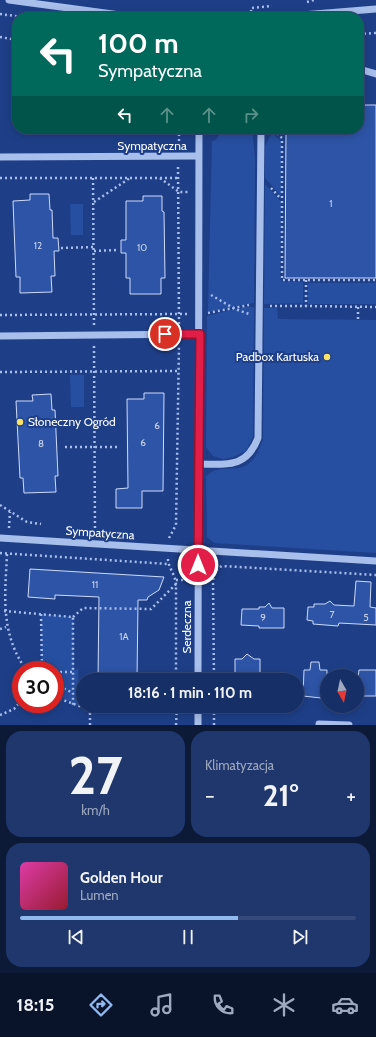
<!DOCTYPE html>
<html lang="pl">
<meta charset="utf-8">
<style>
:root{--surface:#162f66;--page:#1f376c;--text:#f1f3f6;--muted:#9ea9bf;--line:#354a7a;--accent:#90b9f0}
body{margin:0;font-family:Cabin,sans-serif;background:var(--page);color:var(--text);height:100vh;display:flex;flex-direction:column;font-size:15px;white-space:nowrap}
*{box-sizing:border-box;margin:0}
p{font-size:13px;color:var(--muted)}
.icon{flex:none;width:22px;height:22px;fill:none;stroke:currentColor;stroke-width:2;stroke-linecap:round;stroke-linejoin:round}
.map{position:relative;height:725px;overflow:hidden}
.sheet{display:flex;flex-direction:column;gap:6px;padding:6px;background:#0c1a38;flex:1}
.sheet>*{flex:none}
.top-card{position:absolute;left:12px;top:12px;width:352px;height:122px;border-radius:16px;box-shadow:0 2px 10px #0003,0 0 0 1px var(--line);background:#00695c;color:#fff;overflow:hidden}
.needle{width:26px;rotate:171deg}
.controls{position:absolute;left:320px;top:669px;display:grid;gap:8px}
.controls a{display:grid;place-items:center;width:44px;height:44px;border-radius:50%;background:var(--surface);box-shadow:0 2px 10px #0003,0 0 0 1px var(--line);font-size:20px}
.speed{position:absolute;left:12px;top:661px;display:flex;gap:8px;font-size:20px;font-weight:700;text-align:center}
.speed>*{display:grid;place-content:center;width:52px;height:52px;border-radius:50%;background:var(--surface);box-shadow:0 2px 10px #0003,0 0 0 1px var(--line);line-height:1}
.speed .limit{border:6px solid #d22;background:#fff;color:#111}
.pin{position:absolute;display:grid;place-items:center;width:34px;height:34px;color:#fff;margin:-17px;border:2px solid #fff;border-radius:50%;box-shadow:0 1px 4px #0007}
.me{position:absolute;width:44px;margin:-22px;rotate:0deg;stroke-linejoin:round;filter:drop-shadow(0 0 3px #0008)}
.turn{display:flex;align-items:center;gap:14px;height:84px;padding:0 20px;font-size:18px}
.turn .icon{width:52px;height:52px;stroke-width:2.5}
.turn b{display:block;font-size:28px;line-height:34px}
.lanes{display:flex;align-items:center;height:38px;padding:0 20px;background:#0003;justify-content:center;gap:20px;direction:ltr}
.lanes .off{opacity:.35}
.big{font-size:30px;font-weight:800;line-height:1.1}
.sheet .tile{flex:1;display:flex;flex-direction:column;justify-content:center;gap:6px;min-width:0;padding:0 14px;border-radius:16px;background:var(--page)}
.sheet .dial{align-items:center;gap:0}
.dial b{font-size:52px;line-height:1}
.song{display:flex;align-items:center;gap:12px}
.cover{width:48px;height:48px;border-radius:6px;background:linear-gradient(135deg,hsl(320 70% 55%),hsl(350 70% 35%))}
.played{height:4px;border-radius:2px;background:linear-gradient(90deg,var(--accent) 65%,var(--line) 65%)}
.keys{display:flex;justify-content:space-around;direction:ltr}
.heat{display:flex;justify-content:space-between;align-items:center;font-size:22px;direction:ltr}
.sheet .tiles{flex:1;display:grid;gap:6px;grid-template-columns:1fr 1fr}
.tile:last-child{grid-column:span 2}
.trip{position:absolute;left:76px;top:673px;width:228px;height:40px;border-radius:20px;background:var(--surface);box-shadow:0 2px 10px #0003,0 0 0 1px var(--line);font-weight:800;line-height:40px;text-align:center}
.tabs{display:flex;height:64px;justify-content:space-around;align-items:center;background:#091329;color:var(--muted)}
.tabs .icon{width:28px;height:28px}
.tabs .selected{color:var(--accent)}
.tabs b{font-size:18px;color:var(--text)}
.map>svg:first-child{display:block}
</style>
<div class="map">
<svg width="376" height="725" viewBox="0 0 376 725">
<rect width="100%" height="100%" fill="#1e3f88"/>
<g fill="#274fa1">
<polygon points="222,129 252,129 255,158 254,303 208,312 212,141 216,140"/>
<polygon points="272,133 281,141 281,196 265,178 265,146"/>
<polygon points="265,184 281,202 280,279 282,282 303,282 303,303 264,304"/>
<polygon points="70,204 83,204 83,235 71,235"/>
<rect x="308" y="283" width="68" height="21"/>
<polygon points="244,307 254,307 253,437 246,451 233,457 223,459 213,456 206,447 207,316"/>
<path d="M264,308H277L278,319L376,320V553L214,543L207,537L206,477C216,464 231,472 245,466C255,461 259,450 263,440Z"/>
<polygon points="70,375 84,375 84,407 71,407"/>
<polygon points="41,614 73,617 74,670 78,669 79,706 55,694 55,670 42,670"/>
</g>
<g fill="#2d54a6" stroke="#cddbf8">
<polygon points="359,105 376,105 376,278 285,278 286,129 359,129"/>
<polygon points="30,194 49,194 50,210 52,210 53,238 58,238 59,251 54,251 55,276 51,276 52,292 20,293 20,277 16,277 13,201 30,200"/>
<polygon points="143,196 162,196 162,211 164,212 165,278 161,278 161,294 130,294 130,278 126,278 126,253 121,253 121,240 126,240 126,201 143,201"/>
<polygon points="144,393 164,393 163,491 142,491 142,508 116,508 116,489 128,488 127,399 144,399"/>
<polygon points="51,394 52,410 55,410 58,476 55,476 56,492 24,493 23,478 20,478 16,401 33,401 32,395"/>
<polygon points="30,569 164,577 159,590 148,597 147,600 138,600 137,680 98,680 99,597 55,595 55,599 28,597"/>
<polygon points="356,581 371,582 370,607 376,608 376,625 339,623 338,626 313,624 313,621 307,620 308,607 314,607 314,604 325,604 330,601 334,605 354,606"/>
<polygon points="269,603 272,608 284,608 284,628 259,628 259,626 241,625 242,609 259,609 259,607 265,607"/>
<polygon points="247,654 254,659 260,659 260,680 235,680 235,659 242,659"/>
<polygon points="311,662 319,662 320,670 327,670 327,696 321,698 303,696 304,670 310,670"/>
<polygon points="359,670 376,670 376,696 359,696 359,688 357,686"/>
</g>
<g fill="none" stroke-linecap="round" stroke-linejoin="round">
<g stroke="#a8beeb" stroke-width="2.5" stroke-dasharray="2 3" stroke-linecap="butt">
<polyline points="307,2 314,0"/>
<polyline points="0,14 23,17"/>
<polyline points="251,17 251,8 272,6"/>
<polyline points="359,34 376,33"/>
<polyline points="0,37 17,40"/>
<polyline points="118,129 144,129"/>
<polyline points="273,130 282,138 282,280 376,280"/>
<polyline points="179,146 179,129"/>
<polyline points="178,167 179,324"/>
<polyline points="0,178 179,178"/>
<polyline points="93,178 94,325"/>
<polyline points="160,178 179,192 188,192"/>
<polyline points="271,188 281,199"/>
<polyline points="94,202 130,178"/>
<polyline points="61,248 94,247"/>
<polyline points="94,251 118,250"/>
<polyline points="306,280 306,306 376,307"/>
<polyline points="211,295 235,309 249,314"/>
<polyline points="270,306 306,306"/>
<polyline points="358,307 358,320"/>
<polyline points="208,313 249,305"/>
<polyline points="0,315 187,314"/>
<polyline points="94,346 95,533"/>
<polyline points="0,372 178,371"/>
<polyline points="65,447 120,447"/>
<polyline points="0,505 27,522 41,524"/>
<polyline points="9,528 10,512"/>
<polyline points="169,538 176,525 179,345"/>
<polyline points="0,553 168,564"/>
<path d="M7,554C5,597 0,632 26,670"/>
<path d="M168,559C168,567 175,574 176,584V680"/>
<polyline points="176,580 187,580"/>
<polyline points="4,611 73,617 73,705"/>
<polyline points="41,614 42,670"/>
<polyline points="73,617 83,608 151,609 176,584"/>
<polyline points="0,629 6,627"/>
<polyline points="55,672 73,672"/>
<path d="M214,680L213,581C214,574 215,570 222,566L376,575"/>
<polyline points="55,684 73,693"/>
<polyline points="55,697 90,710 177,711"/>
<polyline points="0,715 14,709 21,701"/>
<polyline points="90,725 90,710"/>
<polyline points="176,725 177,706"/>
<polyline points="214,725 214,706"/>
</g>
<g stroke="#a8beeb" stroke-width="7">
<polyline points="9,0 135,17"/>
<polyline points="277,17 376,9"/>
<polyline points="359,69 376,74"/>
<polyline points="0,157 198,156"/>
<polyline points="0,336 200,334"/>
<path d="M198,464C226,464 246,469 258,438L261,129"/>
<polyline points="0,538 376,561"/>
<polyline points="198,680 199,129"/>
<polyline points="198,706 198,725"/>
<polyline points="319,724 349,725"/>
</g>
</g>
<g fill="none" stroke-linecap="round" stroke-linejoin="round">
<g stroke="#92132f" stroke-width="10">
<polyline id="route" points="165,334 200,334 198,565"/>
</g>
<use href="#route" stroke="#e11d48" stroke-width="7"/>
</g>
<g fill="#fae267" stroke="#1e3f88" stroke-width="1.5">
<circle cx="327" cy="357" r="4"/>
<circle cx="20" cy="422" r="4"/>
</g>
<g text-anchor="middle" stroke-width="4" stroke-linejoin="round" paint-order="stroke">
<g font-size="10" fill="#cad4e9">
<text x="331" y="207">1</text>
<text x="38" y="249">12</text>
<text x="142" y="251">10</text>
<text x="157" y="429">6</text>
<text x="143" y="446">6</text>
<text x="41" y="447">8</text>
<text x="95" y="588">11</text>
<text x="332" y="618">7</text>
<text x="263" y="621">9</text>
<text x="366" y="621">5</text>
<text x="124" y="640">1A</text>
</g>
<g font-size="12" fill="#fff" stroke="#1e3f88">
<text x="152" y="150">Sympatyczna</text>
<text transform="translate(100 533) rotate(4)" y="4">Sympatyczna</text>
<text transform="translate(187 627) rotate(-90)" y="4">Serdeczna</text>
</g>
<g font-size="12" fill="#fff" stroke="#1e3f88" text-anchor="end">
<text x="319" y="361">Padbox Kartuska</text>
<text x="28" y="426" text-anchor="start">Słoneczny Ogród</text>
</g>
</g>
</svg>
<div class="controls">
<a><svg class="needle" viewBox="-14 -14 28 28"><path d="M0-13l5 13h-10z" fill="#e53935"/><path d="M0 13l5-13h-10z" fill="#9ea9bf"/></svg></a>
</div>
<div class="speed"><div class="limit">30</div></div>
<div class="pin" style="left:165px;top:334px;background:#d93025"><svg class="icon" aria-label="arrive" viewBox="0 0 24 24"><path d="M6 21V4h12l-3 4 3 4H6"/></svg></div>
<svg class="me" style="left:198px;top:565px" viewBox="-20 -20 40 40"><circle r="17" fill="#e11d48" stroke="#fff" stroke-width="3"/><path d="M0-11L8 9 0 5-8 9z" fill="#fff"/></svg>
<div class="trip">18:16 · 1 min · 110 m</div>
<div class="top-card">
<div class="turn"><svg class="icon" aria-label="left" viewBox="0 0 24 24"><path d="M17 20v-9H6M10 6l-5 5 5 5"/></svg><div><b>100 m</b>Sympatyczna</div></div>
<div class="lanes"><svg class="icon" aria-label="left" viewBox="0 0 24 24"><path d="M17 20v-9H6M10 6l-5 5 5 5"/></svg><svg class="icon off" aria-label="ahead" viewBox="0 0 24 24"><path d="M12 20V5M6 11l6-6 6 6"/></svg><svg class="icon off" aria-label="ahead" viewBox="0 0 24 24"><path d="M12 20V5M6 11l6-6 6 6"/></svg><svg class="icon off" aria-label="right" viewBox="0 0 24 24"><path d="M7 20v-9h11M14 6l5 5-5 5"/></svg></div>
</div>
</div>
<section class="sheet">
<div class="tiles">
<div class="tile dial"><b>27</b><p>km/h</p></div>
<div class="tile"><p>Klimatyzacja</p>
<div class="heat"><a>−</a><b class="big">21°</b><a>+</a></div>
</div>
<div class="tile">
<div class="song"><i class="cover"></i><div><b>Golden Hour</b><p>Lumen</p></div></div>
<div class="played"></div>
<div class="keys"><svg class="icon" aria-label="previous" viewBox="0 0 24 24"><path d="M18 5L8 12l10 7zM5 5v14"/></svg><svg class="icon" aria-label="pause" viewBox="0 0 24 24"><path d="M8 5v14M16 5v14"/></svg><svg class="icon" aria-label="next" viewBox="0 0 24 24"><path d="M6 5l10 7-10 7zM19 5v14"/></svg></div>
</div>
</div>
</section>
<nav class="tabs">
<b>18:15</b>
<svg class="icon selected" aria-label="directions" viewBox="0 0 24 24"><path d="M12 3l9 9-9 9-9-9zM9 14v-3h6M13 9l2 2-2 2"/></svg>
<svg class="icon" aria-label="music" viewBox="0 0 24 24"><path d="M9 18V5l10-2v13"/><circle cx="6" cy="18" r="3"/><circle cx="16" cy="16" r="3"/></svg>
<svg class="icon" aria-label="phone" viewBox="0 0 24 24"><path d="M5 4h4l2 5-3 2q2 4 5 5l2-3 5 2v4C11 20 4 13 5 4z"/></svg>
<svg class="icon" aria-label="climate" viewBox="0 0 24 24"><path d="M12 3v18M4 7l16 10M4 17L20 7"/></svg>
<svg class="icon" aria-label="car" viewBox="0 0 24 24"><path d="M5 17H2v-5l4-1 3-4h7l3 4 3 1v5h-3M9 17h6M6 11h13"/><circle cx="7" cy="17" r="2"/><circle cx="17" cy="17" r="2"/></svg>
</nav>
